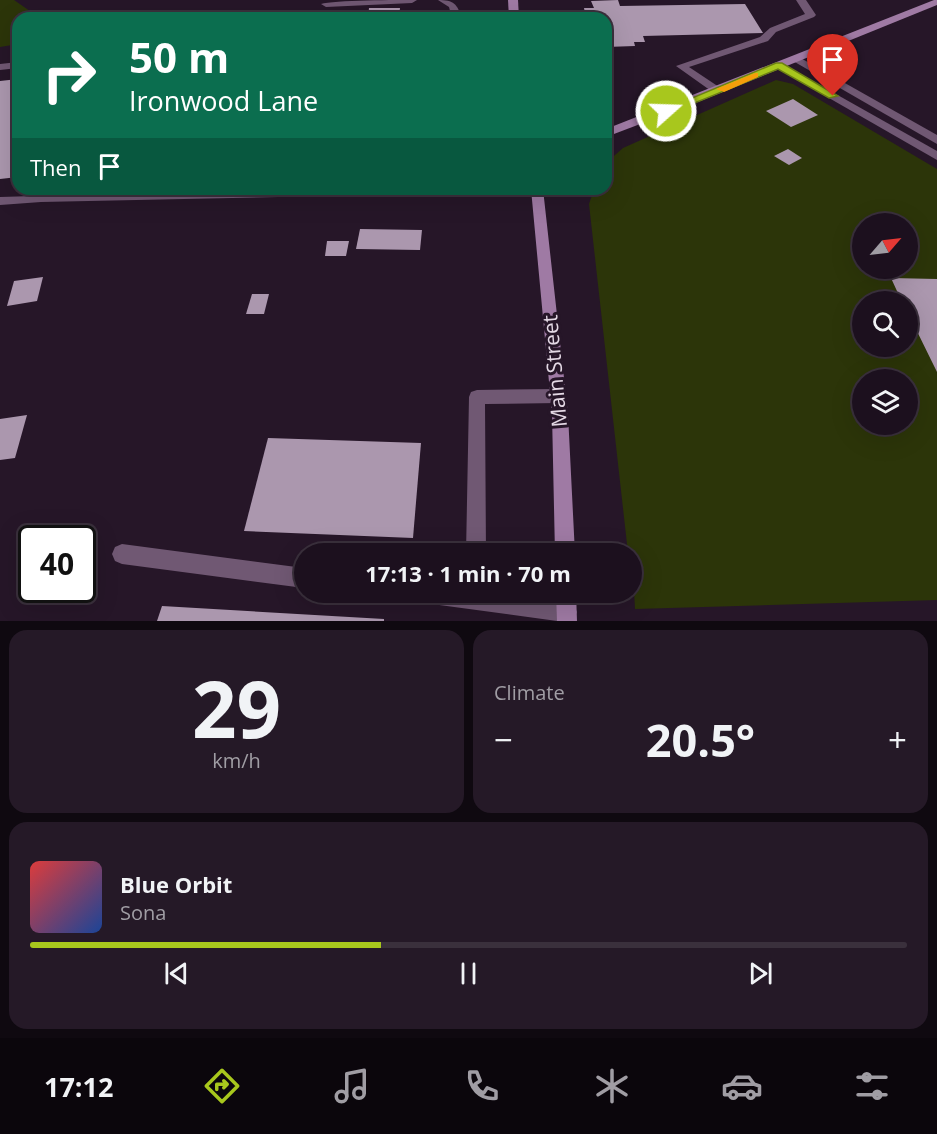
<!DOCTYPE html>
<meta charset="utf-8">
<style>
:root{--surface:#1c101e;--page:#251927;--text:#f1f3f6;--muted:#a09da4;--line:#3a303c;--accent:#a8c71d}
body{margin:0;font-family:"Open Sans",sans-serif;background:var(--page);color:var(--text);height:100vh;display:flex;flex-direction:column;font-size:22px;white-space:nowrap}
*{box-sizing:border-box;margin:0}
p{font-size:20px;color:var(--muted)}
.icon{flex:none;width:33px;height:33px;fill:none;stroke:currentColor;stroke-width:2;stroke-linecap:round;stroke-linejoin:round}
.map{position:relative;height:621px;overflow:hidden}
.details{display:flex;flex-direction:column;gap:9px;padding:9px;background:#0f0910;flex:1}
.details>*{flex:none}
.banner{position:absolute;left:12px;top:12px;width:600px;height:183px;border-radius:18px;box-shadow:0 6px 24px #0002,0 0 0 2px var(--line);background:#0b6e4f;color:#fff;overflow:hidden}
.needle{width:39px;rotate:62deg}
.controls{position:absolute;left:852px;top:213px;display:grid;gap:12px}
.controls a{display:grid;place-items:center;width:66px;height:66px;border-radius:50%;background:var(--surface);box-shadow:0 6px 24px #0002,0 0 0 2px var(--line);font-size:30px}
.speed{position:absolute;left:18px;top:525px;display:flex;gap:12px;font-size:30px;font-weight:700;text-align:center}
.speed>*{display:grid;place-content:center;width:78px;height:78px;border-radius:50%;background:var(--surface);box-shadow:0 6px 24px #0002,0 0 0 2px var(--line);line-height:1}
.speed .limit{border:3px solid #111;border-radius:9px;background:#fff;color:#111}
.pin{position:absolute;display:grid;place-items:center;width:51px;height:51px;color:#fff;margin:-62px -26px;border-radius:50% 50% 50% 0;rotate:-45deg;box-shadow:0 0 6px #0007}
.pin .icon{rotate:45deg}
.me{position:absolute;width:66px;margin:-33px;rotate:70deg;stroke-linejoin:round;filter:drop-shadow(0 0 4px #0008)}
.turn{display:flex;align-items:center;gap:21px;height:126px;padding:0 18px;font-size:27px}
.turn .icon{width:78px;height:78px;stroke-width:2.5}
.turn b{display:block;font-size:42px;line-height:51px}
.then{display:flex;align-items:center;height:57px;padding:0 18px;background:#0003;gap:12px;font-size:22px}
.big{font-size:45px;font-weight:700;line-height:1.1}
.details .card{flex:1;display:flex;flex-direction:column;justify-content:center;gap:9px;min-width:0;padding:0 21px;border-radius:18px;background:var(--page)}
.details .dial{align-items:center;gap:0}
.dial b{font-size:78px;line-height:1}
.song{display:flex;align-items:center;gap:18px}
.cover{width:72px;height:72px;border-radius:9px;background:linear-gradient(135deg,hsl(0 70% 55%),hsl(220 70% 35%))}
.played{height:6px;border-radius:3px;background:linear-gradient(90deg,var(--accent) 40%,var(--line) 40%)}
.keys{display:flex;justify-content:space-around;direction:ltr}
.heat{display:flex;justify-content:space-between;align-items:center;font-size:33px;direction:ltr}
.details .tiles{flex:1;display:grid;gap:9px;grid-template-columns:1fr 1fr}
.card:last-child{grid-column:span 2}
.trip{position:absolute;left:294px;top:543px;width:348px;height:60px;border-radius:30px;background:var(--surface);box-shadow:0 6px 24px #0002,0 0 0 2px var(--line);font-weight:700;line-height:60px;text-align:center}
.dock{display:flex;height:96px;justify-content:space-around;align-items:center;background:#0b060c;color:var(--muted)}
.dock .icon{width:42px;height:42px}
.dock .current{color:var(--accent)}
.dock b{font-size:27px;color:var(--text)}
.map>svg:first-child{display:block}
</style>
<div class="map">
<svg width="937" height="621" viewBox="0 0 937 621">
<rect width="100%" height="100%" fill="#261628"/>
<g fill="#2c3509" fill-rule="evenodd">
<polygon points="0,0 14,0 40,18 18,18 18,44 0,47"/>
<path d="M776,80L793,84L937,169V600L635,609L632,554L628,553L589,204L594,189H606V163L623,148ZM862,224H908V268H862ZM862,302H908V346H862ZM862,380H908V424H862Z"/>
</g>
<g fill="#ab97ae">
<polygon points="618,0 620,6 745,4 763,33 643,36 645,42 634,42 635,46 606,47 606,18 574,18 573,14 585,13 584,8 594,8 591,1"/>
<polygon points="369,8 400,8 399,18 368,18"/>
<polygon points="18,79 18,177 0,179 0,81"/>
<polygon points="793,99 818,115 791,127 766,111"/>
<polygon points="788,149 802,158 789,165 774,156"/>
<polygon points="360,229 422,230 420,250 356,249"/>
<polygon points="327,241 349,241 346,256 325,256"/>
<polygon points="43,277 37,301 7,306 14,281"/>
<polygon points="891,278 937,279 937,372 908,313 908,302 902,302"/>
<polygon points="252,294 269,294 264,314 246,314"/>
<polygon points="27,415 15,458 0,460 0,419"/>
<polygon points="268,438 421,443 413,538 244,531"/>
<polygon points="162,606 384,619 384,621 157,621"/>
</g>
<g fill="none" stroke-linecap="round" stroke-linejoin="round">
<g fill="#705873" fill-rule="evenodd">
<path d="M417,0L412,3L326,7L321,4C333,0 399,0 417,0Z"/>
<path d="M438,0C454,0 457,4 462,18H452L449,7Z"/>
<polygon points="796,0 806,0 816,15 814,17 776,32 768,41 689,67 722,89 722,93 714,93 676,66 760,37 770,28 805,14"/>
<polygon points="18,62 18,68 0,70 0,64"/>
<polygon points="270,189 478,189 472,193 41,202 0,205 0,197"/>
<polygon points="558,389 564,391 566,396 564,401 558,403 485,404 486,554 466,554 469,397 471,392 477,390"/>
<polygon points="122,544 304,568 304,588 122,564 115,561 112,554 115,547"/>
<polygon points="407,592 497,592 567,602 574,605 577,612 574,619 557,621 417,602 410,599"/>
</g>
<g fill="#705873" fill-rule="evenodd">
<polygon points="797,56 937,135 937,144 793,61 793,57"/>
<polygon points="779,62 937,151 937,160 775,67 775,63"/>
</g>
<g fill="#9f7aa4" fill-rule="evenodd">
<polygon points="508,0 518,0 519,18 509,18"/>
<polygon points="934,0 937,0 937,5 693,104 606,137 606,129"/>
<polygon points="531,189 543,189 568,414 575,554 555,554 552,414"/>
<polygon points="556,592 576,592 577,621 557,621"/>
</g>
</g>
<polygon fill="#a8c71d" stroke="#6d8113" stroke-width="1.5" points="776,63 782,63 838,96 829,98 778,69 670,113 661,111"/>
<polygon fill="#f59e0b" points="755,73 758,73 758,77 724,92 716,89"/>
<g text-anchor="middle" stroke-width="6" stroke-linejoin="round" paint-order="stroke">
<g font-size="21" fill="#e4d9e5" stroke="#261628">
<text transform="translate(555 371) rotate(-95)" y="7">Main Street</text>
</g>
</g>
</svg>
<div class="controls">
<a><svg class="needle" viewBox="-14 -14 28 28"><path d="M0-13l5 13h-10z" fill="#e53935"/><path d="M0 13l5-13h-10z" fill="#a09da4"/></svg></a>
<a><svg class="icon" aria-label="search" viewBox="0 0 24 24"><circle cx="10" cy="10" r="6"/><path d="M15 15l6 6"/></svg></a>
<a><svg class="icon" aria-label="layers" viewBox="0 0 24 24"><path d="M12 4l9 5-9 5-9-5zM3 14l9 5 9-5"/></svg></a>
</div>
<div class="speed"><div class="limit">40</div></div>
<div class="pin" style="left:833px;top:96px;background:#d93025"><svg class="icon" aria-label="arrive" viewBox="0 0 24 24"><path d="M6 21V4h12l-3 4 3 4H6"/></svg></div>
<svg class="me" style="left:666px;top:111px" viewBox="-20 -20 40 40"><circle r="17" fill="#a8c71d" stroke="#fff" stroke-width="3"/><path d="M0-11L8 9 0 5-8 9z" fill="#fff"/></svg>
<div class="trip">17:13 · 1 min · 70 m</div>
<div class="banner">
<div class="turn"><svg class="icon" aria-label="right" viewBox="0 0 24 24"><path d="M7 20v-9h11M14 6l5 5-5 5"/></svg><div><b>50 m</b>Ironwood Lane</div></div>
<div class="then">Then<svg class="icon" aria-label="arrive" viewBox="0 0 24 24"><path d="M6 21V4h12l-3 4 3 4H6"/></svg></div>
</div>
</div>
<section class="details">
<div class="tiles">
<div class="card dial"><b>29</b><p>km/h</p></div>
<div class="card"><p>Climate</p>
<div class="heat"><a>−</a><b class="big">20.5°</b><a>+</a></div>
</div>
<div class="card">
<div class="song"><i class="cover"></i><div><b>Blue Orbit</b><p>Sona</p></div></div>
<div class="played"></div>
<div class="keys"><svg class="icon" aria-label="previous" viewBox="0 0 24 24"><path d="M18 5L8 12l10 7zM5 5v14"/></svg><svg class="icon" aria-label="pause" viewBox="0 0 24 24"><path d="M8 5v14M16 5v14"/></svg><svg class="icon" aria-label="next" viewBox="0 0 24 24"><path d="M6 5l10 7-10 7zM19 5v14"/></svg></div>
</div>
</div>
</section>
<nav class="dock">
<b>17:12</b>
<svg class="icon current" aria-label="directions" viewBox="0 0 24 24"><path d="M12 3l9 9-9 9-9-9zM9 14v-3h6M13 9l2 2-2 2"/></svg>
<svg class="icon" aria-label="music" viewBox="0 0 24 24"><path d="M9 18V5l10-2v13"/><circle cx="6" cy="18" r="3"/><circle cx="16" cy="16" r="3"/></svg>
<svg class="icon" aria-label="phone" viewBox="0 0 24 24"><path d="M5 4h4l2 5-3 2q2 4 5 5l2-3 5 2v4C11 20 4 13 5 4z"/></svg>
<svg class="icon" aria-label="climate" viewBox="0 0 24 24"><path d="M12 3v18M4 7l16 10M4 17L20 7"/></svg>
<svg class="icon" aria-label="car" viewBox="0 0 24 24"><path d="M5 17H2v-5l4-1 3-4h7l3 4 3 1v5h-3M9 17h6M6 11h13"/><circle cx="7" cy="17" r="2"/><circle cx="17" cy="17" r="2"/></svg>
<svg class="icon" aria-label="filters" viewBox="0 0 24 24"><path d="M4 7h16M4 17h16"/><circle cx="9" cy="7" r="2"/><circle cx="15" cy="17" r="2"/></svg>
</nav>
